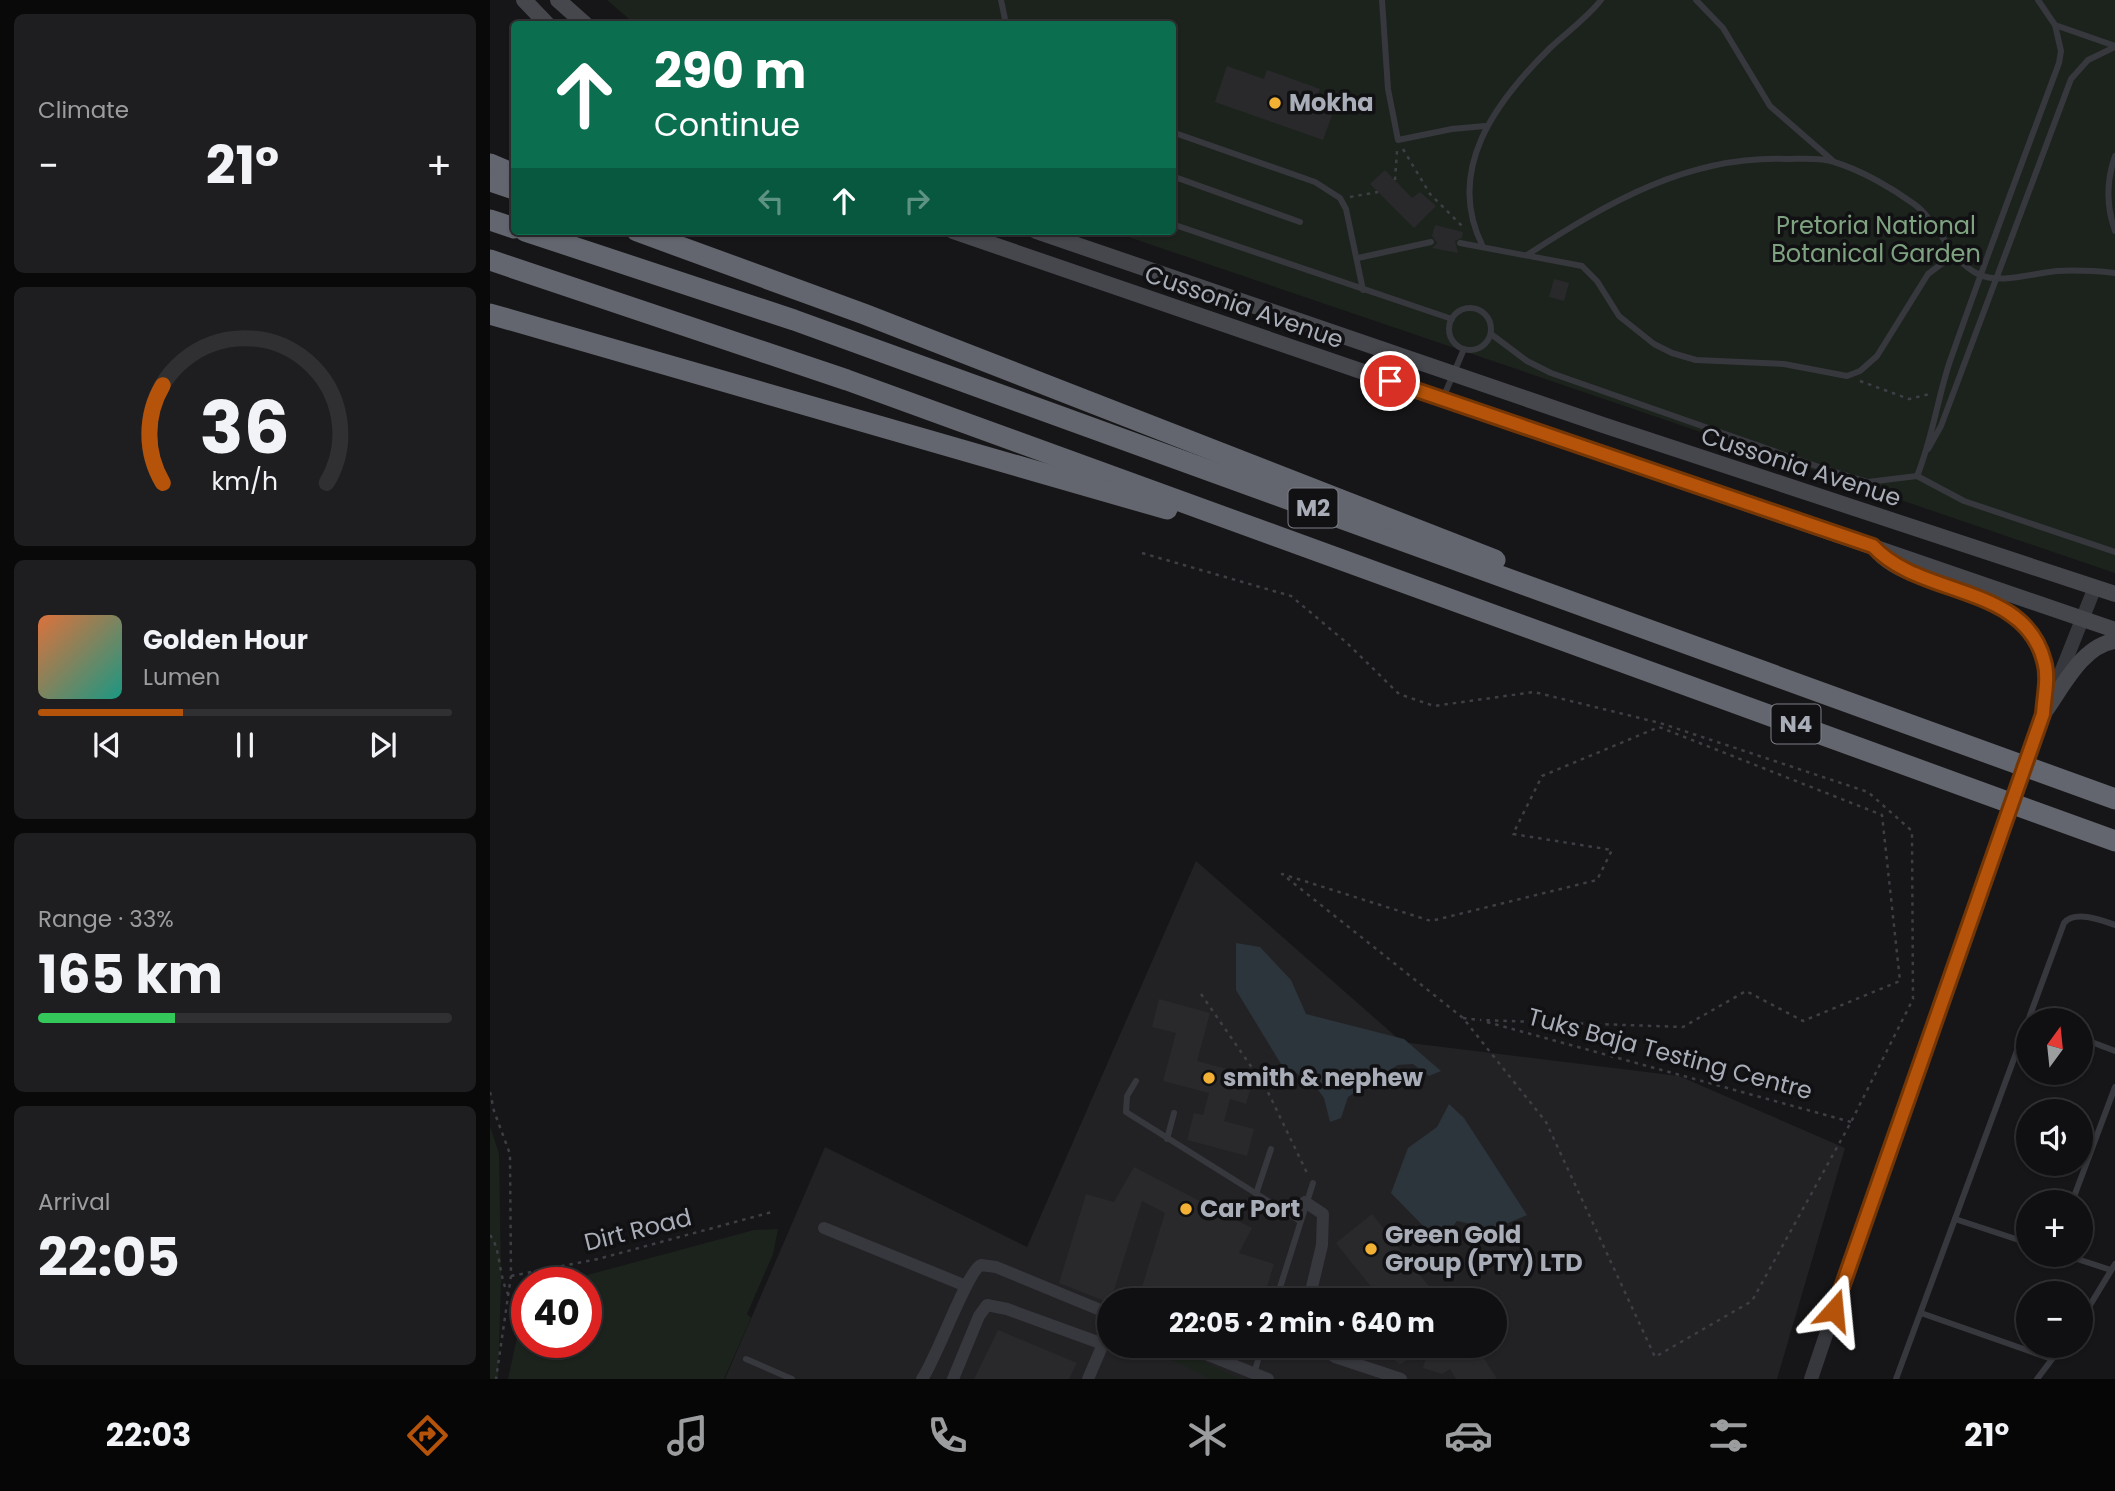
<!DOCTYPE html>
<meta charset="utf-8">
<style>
:root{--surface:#101012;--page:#1e1e20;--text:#f1f3f6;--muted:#9c9d9f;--line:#303032;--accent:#b45309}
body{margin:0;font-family:Poppins,sans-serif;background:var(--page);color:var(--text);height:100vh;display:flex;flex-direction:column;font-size:26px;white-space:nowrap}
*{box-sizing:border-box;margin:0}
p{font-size:23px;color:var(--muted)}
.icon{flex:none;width:38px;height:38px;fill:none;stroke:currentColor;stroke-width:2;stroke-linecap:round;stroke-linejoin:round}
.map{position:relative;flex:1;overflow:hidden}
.drawer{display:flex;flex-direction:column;gap:14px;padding:14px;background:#09090a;width:490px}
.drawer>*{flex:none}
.banner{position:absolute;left:21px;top:21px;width:665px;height:214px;border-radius:7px;box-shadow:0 2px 5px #0004,0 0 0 2px var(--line);background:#0b6e4f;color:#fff;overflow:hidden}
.needle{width:46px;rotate:15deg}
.buttons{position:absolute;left:1526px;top:1008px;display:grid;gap:14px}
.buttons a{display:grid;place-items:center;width:77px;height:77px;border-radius:50%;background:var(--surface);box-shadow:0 2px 5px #0004,0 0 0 2px var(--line);font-size:35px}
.speed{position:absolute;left:21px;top:1267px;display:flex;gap:14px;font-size:35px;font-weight:700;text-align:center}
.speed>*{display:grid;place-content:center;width:91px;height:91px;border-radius:50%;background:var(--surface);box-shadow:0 2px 5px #0004,0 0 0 2px var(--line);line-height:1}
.speed .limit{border:10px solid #d22;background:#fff;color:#111}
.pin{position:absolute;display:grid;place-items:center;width:60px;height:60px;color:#fff;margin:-30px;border:4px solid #fff;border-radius:50%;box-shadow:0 2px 7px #0007}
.me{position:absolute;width:77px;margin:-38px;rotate:18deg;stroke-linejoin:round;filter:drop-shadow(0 0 5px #0008)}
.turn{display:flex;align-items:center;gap:24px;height:147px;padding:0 28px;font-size:32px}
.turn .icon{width:91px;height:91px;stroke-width:2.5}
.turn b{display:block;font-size:49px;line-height:60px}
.lanes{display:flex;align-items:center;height:66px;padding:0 28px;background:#0003;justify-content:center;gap:35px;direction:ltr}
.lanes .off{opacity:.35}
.big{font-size:52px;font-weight:700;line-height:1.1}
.drawer .widget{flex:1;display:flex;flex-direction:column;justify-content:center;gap:10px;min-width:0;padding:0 24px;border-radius:10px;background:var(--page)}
.drawer .dial{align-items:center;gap:0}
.dial svg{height:182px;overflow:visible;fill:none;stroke:var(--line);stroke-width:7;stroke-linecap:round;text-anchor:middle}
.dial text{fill:var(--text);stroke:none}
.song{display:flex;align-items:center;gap:21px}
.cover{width:84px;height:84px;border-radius:10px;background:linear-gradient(135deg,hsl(20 70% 55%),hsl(170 70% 35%))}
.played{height:7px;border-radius:4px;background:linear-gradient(90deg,var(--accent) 35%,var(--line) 35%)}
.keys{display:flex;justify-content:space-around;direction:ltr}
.heat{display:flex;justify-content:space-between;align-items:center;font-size:38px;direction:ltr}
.charge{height:10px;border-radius:5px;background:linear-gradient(90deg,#34c759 33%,var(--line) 0)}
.trip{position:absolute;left:607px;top:1288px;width:410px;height:70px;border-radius:35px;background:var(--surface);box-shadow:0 2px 5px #0004,0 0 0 2px var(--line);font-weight:700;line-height:70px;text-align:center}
.dock{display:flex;height:112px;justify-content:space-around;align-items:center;background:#060607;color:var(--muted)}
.dock .icon{width:49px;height:49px}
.dock .on{color:var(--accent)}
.dock b{font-size:32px;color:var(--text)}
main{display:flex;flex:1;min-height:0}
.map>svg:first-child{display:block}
</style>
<main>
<section class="drawer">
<div class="widget"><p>Climate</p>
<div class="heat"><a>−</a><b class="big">21°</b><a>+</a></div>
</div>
<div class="widget dial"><svg viewBox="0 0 100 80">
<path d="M14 69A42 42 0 1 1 86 69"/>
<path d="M14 69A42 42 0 0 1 14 26" stroke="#b45309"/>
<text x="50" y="56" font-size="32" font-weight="700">36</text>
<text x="50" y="72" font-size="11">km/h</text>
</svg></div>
<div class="widget">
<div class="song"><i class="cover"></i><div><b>Golden Hour</b><p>Lumen</p></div></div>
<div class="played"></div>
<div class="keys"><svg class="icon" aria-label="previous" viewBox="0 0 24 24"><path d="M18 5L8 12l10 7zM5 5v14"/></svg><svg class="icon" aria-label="pause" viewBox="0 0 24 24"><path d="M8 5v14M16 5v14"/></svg><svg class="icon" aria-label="next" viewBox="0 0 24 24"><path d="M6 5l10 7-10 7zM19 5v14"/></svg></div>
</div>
<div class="widget"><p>Range · 33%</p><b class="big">165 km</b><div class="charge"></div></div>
<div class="widget"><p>Arrival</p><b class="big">22:05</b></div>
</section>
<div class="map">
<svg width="1625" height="1379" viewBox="0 0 1625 1379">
<rect width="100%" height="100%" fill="#161618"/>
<path fill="#222225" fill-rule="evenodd" d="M706,861L912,1042L1189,1076L1355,1148L1287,1379H235L335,1147L537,1247ZM620,1300H1004V1346H620Z"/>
<g fill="#1c231d">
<polygon points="117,0 1625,0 1625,573 621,231 682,231 682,24 145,24"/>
<polygon points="0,1126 9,1154 11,1280 8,1379 0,1379"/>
<polygon points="288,1229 283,1254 257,1314 261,1318 234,1379 18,1379 37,1292 37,1342 96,1342 96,1283 68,1283 264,1230"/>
<polygon points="654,1346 680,1346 750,1379 720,1379"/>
</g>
<g fill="#2c353c">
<polygon points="746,943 770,947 801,980 816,1014 914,1039 951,1071 939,1076 923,1064 908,1065 858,1097 851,1118 840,1122 834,1098 823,1083 791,1064 746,990"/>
<polygon points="959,1104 974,1118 1037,1215 1004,1229 967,1221 960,1230 942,1235 901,1193 918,1148 947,1127"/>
</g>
<g fill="#29292c">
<polygon points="737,66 774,79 777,70 830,89 827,97 846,104 833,140 725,102"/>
<polygon points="895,170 922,198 930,192 946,206 924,228 880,184"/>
<polygon points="945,225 973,232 972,238 965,241 968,253 942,248 947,243 942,236"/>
<polygon points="1064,279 1079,283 1074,301 1059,297"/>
<polygon points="669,999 720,1013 707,1061 764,1076 756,1104 740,1099 734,1121 764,1129 757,1156 697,1140 704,1113 713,1115 719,1093 673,1081 686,1033 662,1027"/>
<polygon points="644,1167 762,1228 749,1253 784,1264 773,1300 648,1300 675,1213 652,1201 620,1303 569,1283 596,1194 624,1202"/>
<polygon points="882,1214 918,1260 950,1300 879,1300 887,1294 846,1243"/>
<polygon points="508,1330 587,1363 579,1379 484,1379"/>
<polygon points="885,1346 986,1346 1007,1379 966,1379 960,1369 952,1374 933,1368 939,1349 910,1364"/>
</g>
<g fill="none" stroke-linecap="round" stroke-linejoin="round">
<g stroke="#3d3f44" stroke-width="2.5" stroke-dasharray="3.5 5" stroke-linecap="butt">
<polyline points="913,149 940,194 975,229"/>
<polyline points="905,180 907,151"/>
<polyline points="860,197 888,192"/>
<polyline points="1370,381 1419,399 1440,394"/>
<polyline points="652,553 801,596 857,643 909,694 944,706 1044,692 1170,723 1378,792 1422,831 1423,999 1361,1122 1262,1301 1165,1357 1056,1122 973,1018 792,874 941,921 1107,880 1122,850 1023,834 1052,776 1169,727 1392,815 1410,981 1313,1021 1256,991 1193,1027 990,1020"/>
<polyline points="711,994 776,1088 818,1175"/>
<polyline points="973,1018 990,1020"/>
<polyline points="997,1022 1361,1122"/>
<polyline points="0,1092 4,1111 20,1154 21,1276 6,1379"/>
<path d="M0,1235C11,1249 8,1274 18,1294"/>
<polyline points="21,1276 108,1259 282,1212"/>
</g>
<g stroke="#37383d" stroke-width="6">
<polyline points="511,0 516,24"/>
<polyline points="892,0 898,89 908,140 962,129 995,126"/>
<polyline points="1206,0 1233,28 1280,106 1342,160"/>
<polyline points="1548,0 1565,25 1625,46"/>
<polyline points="682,132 825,182 850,198 856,209 873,290"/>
<path d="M1625,156C1616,182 1616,206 1625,231"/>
<polyline points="682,176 810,222"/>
<polyline points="682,224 962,319"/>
<polyline points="970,243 1092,266 1107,281 1129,316 1164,344 1182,353 1206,360 1294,364 1357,376 1370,371 1387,356 1438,274 1466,253"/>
<path d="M993,247C954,170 1006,101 1060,48C1077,32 1097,18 1111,0"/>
<path d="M1037,255C1117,203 1198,155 1297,159C1311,159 1330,157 1344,162C1371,170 1402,188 1424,204C1449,222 1460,261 1488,274C1511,285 1542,273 1567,271C1586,270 1606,271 1625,273"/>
<polyline points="868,258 941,242"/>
<circle cx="980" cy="329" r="21"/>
<path d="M1001,334L1037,361L1061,373L1332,468L1378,482L1427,476C1442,440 1447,401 1459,364C1494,263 1532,163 1569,63L1571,51L1565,25"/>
<polyline points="953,398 974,349"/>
<polyline points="1438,449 1451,426 1581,79 1598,60 1625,47"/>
<polyline points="1427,476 1474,501 1625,552"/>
<polyline points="1591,1038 1625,1051"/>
<polyline points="646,1081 637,1096 636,1112 810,1221"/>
<polyline points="677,1139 684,1113"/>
<polyline points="767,1191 781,1149"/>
<polyline points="1582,1202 1625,1087"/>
<polyline points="1465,1219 1538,1243"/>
<polyline points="1575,1255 1621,1270"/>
<polyline points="786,1300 823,1183"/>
<polyline points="1431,1313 1562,1359"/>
<polyline points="1591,1320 1625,1264"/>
<polyline points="256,1359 302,1379"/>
<polyline points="764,1374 772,1346"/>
<path d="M1406,1379L1574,923C1585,910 1611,920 1625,925"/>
<polyline points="1547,1379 1572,1346"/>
</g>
<g stroke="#37383d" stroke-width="12">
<polyline points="815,1202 833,1214 832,1245 819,1300"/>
<polyline points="334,1228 476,1286"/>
<polyline points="696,1346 778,1379"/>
<polyline points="827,1346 845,1357 911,1379"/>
<path d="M432,1379C447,1358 477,1271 491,1265L506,1267L620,1314"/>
<polyline points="463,1379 489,1316 497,1305 517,1309 613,1344 620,1330"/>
<polyline points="598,1379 613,1344"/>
</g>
<g stroke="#37383d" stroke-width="14">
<polyline points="1564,690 1605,587"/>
<polyline points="1321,1379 1402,1140 1499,869"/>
</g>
<g stroke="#45474d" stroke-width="16">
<polyline points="34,0 57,24"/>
<polyline points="68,0 95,24"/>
<polyline points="463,231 1625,630"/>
<polyline points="546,231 1113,425 1625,594"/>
<path d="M1388,552C1401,566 1418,572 1435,578C1480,596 1540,607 1554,660C1559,677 1554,697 1553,714"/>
<path d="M1553,714C1572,689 1591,646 1625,641"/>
</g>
<g stroke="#63666e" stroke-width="21">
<polyline points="0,164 24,174"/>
<polyline points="0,181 24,189"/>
<polyline points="0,220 24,228"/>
<polyline points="35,231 304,320 1625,799"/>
<polyline points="147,231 374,314 1005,560"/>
<polyline points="0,260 357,380 1625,841"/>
<polyline points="0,314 677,509"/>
</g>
<polyline stroke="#37383d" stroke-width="14" points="1499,869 1552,717"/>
</g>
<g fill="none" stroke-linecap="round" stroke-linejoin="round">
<g stroke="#753606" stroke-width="18">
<path id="route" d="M900,381L1383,546C1429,597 1535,584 1554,661C1559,677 1554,697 1553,714L1344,1310"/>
</g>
<use href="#route" stroke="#b45309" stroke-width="12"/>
</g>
<g fill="#f2b134" stroke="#111113" stroke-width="2.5">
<circle cx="785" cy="103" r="7"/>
<circle cx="719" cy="1078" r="7"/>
<circle cx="696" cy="1209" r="7"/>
<circle cx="881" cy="1249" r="7"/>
</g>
<g text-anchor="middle" stroke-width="7" stroke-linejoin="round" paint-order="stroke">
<g fill="#111113" stroke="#7b7e86" stroke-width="2">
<rect x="798.5" y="488.5" width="49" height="39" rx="5"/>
<rect x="1281.5" y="704.5" width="49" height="39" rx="5"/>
</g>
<g font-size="23" font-weight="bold" fill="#a8adb8">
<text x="823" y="516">M2</text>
<text x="1306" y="732">N4</text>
</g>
<g font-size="24" font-weight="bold" fill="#a8adb8" stroke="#111113" text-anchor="start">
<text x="799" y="111">Mokha</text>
<text x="733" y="1086">smith &amp; nephew</text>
<text x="710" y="1217">Car Port</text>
<text x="895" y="1243">Green Gold<tspan x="895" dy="28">Group (PTY) LTD</tspan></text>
</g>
<g font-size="24" fill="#7fa381" stroke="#111113">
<text x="1386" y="234">Pretoria National<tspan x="1386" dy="28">Botanical Garden</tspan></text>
</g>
<g font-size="24" fill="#a8adb8" stroke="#111113">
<text transform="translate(754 307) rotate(19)" y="8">Cussonia Avenue</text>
<text transform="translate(1311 467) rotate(18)" y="8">Cussonia Avenue</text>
<text transform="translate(1180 1054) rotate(15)" y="8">Tuks Baja Testing Centre</text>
<text transform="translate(148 1230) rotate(-14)" y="8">Dirt Road</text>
</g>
</g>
</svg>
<div class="buttons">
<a><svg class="needle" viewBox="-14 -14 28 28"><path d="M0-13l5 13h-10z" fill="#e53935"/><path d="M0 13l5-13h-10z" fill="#9c9d9f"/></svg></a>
<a><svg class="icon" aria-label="sound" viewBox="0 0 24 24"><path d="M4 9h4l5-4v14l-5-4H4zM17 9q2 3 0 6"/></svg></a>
<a>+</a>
<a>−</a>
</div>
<div class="speed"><div class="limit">40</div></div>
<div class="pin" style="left:900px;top:381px;background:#d93025"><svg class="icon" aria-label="arrive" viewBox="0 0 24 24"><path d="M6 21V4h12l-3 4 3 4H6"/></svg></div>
<svg class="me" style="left:1344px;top:1310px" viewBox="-20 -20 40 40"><path d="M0-17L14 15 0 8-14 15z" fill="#b45309" stroke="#fff" stroke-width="4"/></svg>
<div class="trip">22:05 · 2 min · 640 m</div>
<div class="banner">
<div class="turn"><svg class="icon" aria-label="ahead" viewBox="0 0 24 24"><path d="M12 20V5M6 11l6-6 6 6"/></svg><div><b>290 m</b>Continue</div></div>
<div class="lanes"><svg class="icon off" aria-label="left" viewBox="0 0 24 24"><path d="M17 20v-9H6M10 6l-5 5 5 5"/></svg><svg class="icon" aria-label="ahead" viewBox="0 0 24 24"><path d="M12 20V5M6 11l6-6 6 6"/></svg><svg class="icon off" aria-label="right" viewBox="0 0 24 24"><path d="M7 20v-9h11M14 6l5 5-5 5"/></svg></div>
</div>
</div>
</main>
<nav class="dock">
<b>22:03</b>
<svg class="icon on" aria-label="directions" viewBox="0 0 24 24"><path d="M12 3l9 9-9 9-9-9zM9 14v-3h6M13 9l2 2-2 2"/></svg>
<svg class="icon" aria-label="music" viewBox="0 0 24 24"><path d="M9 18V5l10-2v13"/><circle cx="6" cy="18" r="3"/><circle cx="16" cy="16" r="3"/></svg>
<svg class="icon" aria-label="phone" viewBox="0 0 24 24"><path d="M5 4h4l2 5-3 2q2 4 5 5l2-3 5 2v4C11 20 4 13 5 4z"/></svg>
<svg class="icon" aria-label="climate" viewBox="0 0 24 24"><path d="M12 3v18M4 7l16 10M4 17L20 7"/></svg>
<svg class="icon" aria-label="car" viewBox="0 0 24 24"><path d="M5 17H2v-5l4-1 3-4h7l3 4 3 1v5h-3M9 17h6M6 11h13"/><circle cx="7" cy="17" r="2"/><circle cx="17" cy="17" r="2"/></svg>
<svg class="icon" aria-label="filters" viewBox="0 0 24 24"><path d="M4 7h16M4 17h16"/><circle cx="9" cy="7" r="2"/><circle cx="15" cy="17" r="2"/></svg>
<b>21°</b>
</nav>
